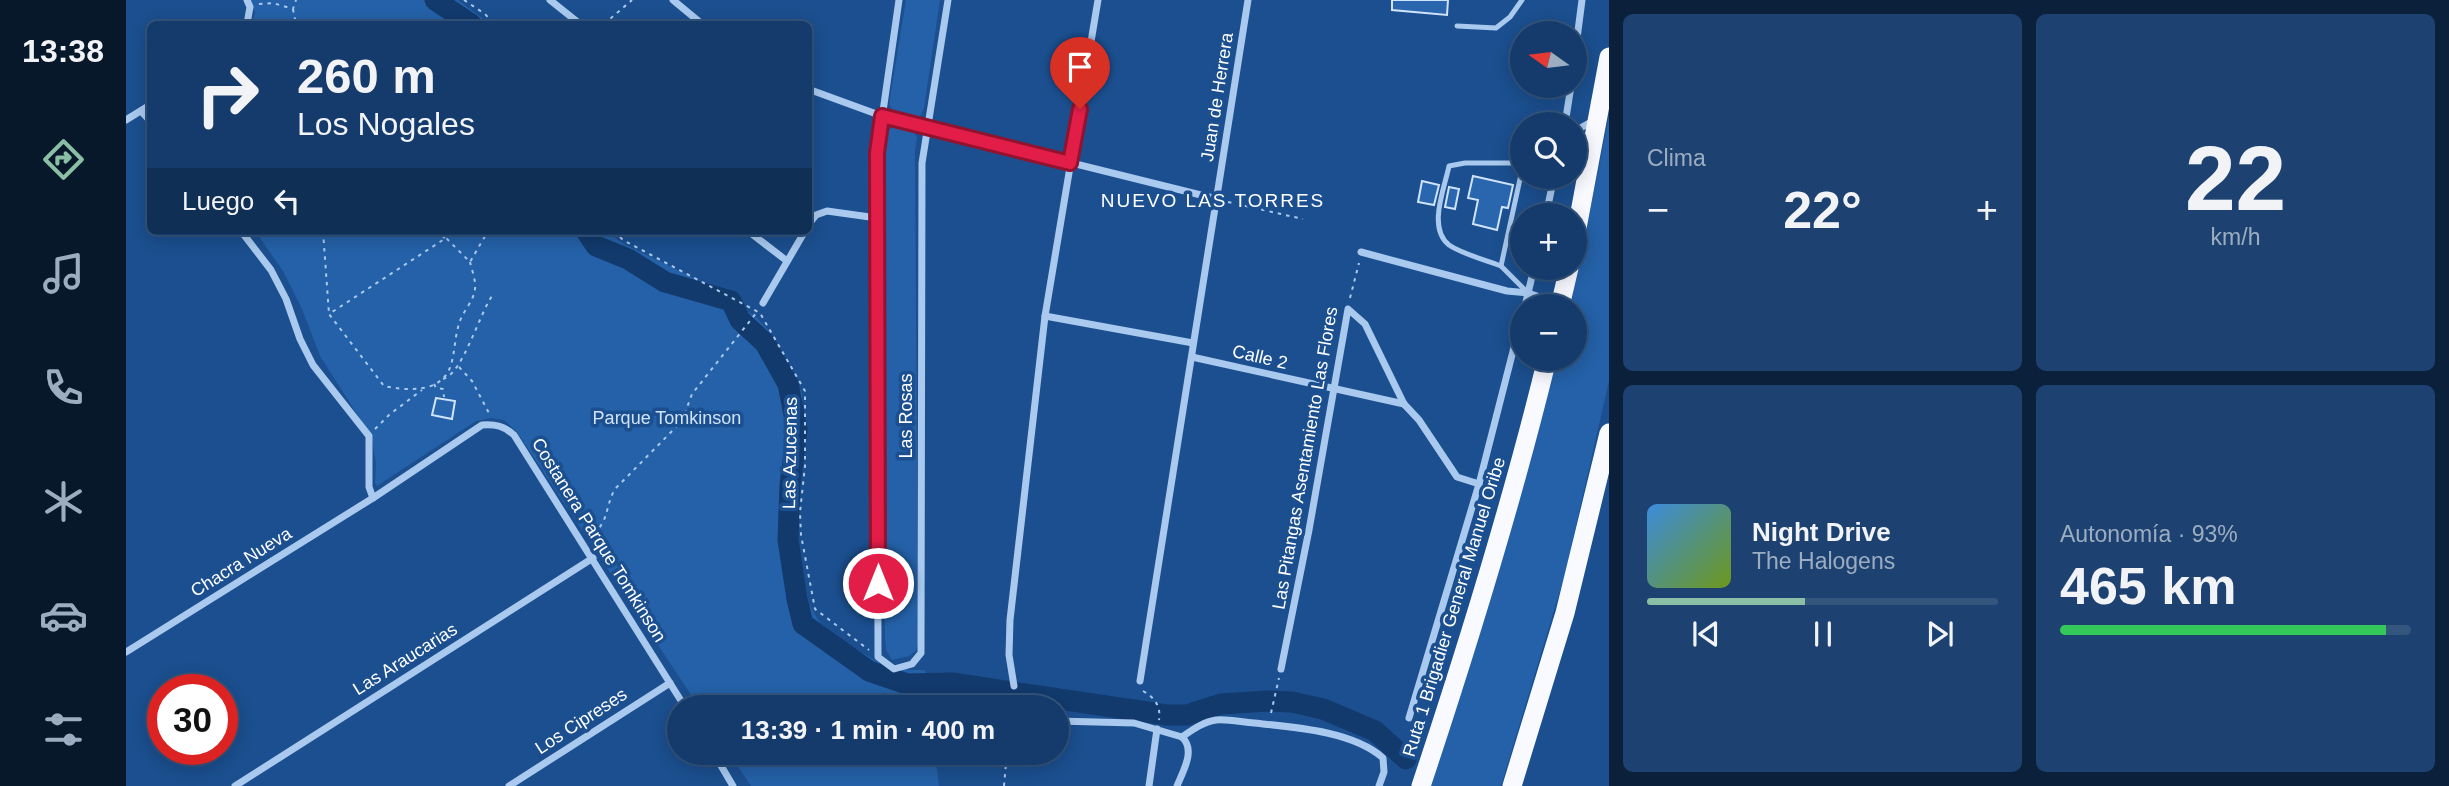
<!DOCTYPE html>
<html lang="es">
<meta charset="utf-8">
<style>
:root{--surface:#143b6b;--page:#1d4271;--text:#f1f3f6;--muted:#9dadc1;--line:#33557e;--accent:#8abfa5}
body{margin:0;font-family:Arial,sans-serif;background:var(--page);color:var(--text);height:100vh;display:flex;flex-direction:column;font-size:26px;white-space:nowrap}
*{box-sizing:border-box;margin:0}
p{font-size:23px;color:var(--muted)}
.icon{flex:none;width:38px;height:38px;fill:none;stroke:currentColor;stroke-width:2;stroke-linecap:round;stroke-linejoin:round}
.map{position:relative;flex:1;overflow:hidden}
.details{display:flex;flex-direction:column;gap:14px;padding:14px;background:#0b203b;width:840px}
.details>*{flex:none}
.hud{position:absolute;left:21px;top:21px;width:665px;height:214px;border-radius:10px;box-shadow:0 4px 18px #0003,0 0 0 2px var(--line);background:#143b6b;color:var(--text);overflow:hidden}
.needle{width:46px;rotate:284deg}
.fabs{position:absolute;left:1384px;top:21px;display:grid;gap:14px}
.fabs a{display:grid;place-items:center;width:77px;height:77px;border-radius:50%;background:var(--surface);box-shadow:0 4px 18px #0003,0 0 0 2px var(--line);font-size:35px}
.speed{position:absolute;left:21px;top:674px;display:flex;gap:14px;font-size:35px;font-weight:700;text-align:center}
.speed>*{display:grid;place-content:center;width:91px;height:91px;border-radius:50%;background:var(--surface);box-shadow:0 4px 18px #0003,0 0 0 2px var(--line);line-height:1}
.speed .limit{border:10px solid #d22;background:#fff;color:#111}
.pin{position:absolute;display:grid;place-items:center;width:60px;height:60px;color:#fff;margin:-72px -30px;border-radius:50% 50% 50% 0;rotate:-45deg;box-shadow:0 0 7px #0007}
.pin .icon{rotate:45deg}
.me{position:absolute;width:77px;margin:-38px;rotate:0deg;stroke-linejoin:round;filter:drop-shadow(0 0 5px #0008)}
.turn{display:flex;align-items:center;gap:24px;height:147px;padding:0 35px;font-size:32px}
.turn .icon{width:91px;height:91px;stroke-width:2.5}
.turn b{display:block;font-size:49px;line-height:60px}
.then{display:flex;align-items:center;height:66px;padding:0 35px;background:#0003;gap:14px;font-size:26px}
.big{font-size:52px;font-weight:700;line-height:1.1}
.details .card{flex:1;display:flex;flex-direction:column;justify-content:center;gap:10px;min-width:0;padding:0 24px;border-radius:10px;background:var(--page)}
.details .dial{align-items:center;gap:0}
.dial b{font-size:91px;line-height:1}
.song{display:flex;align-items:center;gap:21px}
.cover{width:84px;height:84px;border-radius:10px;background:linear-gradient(135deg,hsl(210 70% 55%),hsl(80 70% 35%))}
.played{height:7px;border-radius:4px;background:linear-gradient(90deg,var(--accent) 45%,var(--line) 45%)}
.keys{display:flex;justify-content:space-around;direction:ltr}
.heat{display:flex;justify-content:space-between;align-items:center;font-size:38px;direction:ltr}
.charge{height:10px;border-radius:5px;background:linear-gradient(90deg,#34c759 93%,var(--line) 0)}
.details .tiles{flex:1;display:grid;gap:14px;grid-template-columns:repeat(2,1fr)}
.trip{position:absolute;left:541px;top:695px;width:402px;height:70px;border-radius:35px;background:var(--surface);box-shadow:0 4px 18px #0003,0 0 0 2px var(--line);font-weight:700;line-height:70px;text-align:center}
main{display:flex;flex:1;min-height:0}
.tab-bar{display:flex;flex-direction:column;width:126px;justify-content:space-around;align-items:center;background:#08182b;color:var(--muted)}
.tab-bar .icon{width:49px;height:49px}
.tab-bar .on{color:var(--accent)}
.tab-bar b{font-size:32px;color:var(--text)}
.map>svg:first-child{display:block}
</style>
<main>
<nav class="tab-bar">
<b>13:38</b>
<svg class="icon on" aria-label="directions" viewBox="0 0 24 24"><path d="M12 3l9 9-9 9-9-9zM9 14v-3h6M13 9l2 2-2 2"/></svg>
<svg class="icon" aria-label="music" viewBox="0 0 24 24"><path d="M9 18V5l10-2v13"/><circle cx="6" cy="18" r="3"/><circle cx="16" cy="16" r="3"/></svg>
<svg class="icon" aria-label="phone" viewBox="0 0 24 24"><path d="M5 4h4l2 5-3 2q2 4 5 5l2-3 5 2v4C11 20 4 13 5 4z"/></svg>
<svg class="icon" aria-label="climate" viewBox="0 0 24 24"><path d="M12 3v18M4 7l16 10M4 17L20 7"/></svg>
<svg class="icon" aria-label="car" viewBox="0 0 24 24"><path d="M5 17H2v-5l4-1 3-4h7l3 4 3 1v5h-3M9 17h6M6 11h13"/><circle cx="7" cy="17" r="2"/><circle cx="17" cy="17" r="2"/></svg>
<svg class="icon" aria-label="filters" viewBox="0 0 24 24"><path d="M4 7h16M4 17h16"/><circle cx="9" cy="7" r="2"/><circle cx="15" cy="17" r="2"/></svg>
</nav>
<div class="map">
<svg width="1483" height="786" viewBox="0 0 1483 786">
<rect width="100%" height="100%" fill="#1b4f8f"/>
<g fill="#2461a8">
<polygon points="124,0 332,0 364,24 125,24 129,13"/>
<polygon points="780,0 814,0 798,108 794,117 790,117 767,111 763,104"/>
<polygon points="1483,116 1483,381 1439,574 1375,786 1300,786 1428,359 1449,359 1449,306 1442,306 1455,257"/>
<polygon points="766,127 788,131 791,138 789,150 792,642 790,651 783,656 766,660 760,650 759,637 755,147 759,135"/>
<polygon points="129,231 479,231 498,244 587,287 631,318 643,331 676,393 677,441 669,527 683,604 694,623 724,646 754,663 784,670 799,670 803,707 573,707 391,432 378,420 365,418 350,421 251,486 249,483 250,463 245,436 194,356 176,309 157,271"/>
<polygon points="603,753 809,753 813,786 625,786"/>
</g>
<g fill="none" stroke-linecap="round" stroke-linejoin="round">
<g stroke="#123a6d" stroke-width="21">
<polyline points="309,0 345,24"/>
<polyline points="460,231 470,246 502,259 539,282 605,301 614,320 639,343 662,384 671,430 664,485 662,540 671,599 677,624 743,671 781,684 826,683 1041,715 1061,715 1095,704 1142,701 1166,702 1197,709 1249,731 1280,759"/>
</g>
</g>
<g fill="#2a66ad" stroke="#cfe3fa" stroke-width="2">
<polygon points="1266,0 1322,0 1321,15 1266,10"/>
<polygon points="1347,176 1387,185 1382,208 1376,207 1371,230 1347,224 1352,200 1342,198"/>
<polygon points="1296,181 1313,185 1308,205 1292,202"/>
<polygon points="1323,187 1333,189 1329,209 1319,207"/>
<polygon points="310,398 329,401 326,419 306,415"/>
</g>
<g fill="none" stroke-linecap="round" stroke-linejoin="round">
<g stroke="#a9c9ee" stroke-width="2" stroke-dasharray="3.5 5" stroke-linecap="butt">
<polyline points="338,0 359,14 368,24"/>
<polyline points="133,4 147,3 167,9 170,0"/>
<polyline points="167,9 170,24"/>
<polyline points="478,24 506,0"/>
<polyline points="1102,202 1177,219"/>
<polyline points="197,231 203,314"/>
<polyline points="310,231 319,238"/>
<polyline points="488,231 497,240 634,313 679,391 679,466 674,512 675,535 689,609 743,650"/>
<path d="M344,262C346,270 350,281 349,289C348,301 336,312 333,324C329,336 329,349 326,361C319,394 282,391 258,386L203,314L320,238L344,262L362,231"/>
<polyline points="1224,298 1233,263"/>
<polyline points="333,367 346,381 364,415"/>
<path d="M317,379C337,374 353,313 368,293"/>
<polyline points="308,384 310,388 317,389 318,397"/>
<polyline points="249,429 264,414 296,390"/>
<path d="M468,543C470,534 472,530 477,522C482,512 482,501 489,489L556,421L566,394L631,312"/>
<path d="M1017,691C1029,698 1035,706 1033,720"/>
<polyline points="886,707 887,694"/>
<polyline points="1145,713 1153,678"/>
<polyline points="878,786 881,752"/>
</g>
<g stroke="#a9c9ee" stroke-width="5">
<polyline points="1331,26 1370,28 1384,17 1396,0"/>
<polyline points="1396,170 1375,266 1402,293"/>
<path d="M1375,266C1360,260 1336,254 1323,245C1301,228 1319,187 1323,166L1339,163H1396"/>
</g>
<g stroke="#a9c9ee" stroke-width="7">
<polyline points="424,0 454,24"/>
<polyline points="547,0 576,24"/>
<polyline points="773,0 751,153 752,657 768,669 786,664 795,653 796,163 822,0"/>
<polyline points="121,24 124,7 121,0"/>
<polyline points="1449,54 1456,0"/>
<polyline points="682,89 756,116 1091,199"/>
<polyline points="15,111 24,121"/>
<polyline points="0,120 24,105"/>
<polyline points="1439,124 1445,86"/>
<polyline points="1449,131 1467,121"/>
<polyline points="1420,215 1428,177"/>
<polyline points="682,225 690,215 701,211 751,218"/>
<polyline points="115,231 145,270 160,299 174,339 187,365 243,436 243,487 247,498"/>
<polyline points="622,231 661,261"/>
<polyline points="1235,252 1381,291 1402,293 1434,304"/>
<polyline points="637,303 679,231"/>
<polyline points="1399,306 1408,268"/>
<polyline points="919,316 1067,343"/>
<polyline points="1066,357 1278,404"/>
<path d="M0,652L247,498L356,425C370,424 378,426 388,435L559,707"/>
<polyline points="1155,669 1183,530 1222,309 1239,324 1278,404 1293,420 1331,477 1353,484"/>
<polyline points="1014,681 1122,0"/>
<polyline points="888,686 883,655 884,620 919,316 972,0"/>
<polyline points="1283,718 1353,484 1396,316"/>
<polyline points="931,721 1008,723 1056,737"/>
<path d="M1056,737C1066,730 1077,722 1090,720C1102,719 1115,722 1128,723C1167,727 1227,731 1257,758L1258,772L1253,786"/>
<polyline points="587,752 607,786"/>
<polyline points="109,786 467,558"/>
<polyline points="383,786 544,683"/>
<polyline points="1023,786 1031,729"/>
<path d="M1051,786C1057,771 1070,750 1056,737"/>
</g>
<g stroke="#f8faff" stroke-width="19">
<polyline points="1449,239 1483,57"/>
<polyline points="1434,306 1443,268"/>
<path d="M1295,786C1342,645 1386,503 1421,359"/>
<polyline points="1386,786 1439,613 1483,433"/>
</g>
</g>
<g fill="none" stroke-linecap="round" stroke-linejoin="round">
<g stroke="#92132f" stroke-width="18">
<polyline id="route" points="752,583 751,153 756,116 944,163 954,109"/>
</g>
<use href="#route" stroke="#e11d48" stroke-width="12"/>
</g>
<g text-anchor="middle" stroke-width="7" stroke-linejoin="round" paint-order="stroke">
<g font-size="18" fill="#fff" stroke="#1b4f8f">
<text transform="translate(1091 97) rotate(-81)" y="6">Juan de Herrera</text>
<text transform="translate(1134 357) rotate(13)" y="6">Calle 2</text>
<text transform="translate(780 416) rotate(-90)" y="6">Las Rosas</text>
<text transform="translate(664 453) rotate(-89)" y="6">Las Azucenas</text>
<text transform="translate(1179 458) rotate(-80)" y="6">Las Pitangas Asentamiento Las Flores</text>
<text transform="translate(473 540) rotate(58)" y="6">Costanera Parque Tomkinson</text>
<text transform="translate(115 562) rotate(-32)" y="6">Chacra Nueva</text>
<text transform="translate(1328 607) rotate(-73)" y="6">Ruta 1 Brigadier General Manuel Oribe</text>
<text transform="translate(279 659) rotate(-32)" y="6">Las Araucarias</text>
<text transform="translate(455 721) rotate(-33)" y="6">Los Cipreses</text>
</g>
<g font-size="18" fill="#cfe3fa" stroke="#1b4f8f">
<text x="541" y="424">Parque Tomkinson</text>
</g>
<g font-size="19" letter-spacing="2" fill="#fff" stroke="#1b4f8f">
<text x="1087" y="207">NUEVO LAS TORRES</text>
</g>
</g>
</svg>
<div class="fabs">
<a><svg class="needle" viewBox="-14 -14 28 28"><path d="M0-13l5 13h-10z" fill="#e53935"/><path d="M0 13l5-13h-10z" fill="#9dadc1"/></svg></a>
<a><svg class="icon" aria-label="search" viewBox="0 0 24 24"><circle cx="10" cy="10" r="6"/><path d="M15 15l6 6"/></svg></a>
<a>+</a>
<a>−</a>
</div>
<div class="speed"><div class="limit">30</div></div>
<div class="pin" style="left:954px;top:109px;background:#d93025"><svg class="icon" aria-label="arrive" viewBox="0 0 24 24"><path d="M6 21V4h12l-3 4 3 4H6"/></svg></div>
<svg class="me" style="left:752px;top:583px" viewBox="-20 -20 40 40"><circle r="17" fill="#e11d48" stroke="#fff" stroke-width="3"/><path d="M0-11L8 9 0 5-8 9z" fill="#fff"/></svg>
<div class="trip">13:39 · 1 min · 400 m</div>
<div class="hud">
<div class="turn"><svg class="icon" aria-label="right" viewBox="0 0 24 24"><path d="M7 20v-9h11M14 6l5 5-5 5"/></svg><div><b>260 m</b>Los Nogales</div></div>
<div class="then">Luego<svg class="icon" aria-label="left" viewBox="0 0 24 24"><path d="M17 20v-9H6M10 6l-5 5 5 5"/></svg></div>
</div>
</div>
<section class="details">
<div class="tiles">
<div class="card"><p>Clima</p>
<div class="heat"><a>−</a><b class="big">22°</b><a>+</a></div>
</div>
<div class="card dial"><b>22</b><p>km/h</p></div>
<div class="card">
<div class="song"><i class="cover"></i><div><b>Night Drive</b><p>The Halogens</p></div></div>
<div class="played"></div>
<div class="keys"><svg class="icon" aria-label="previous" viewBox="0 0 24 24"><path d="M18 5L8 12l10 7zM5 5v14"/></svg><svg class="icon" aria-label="pause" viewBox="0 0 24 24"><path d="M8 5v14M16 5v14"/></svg><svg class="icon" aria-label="next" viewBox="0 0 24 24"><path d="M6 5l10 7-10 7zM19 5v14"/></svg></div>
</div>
<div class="card"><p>Autonomía · 93%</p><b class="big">465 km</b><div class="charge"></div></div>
</div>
</section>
</main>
